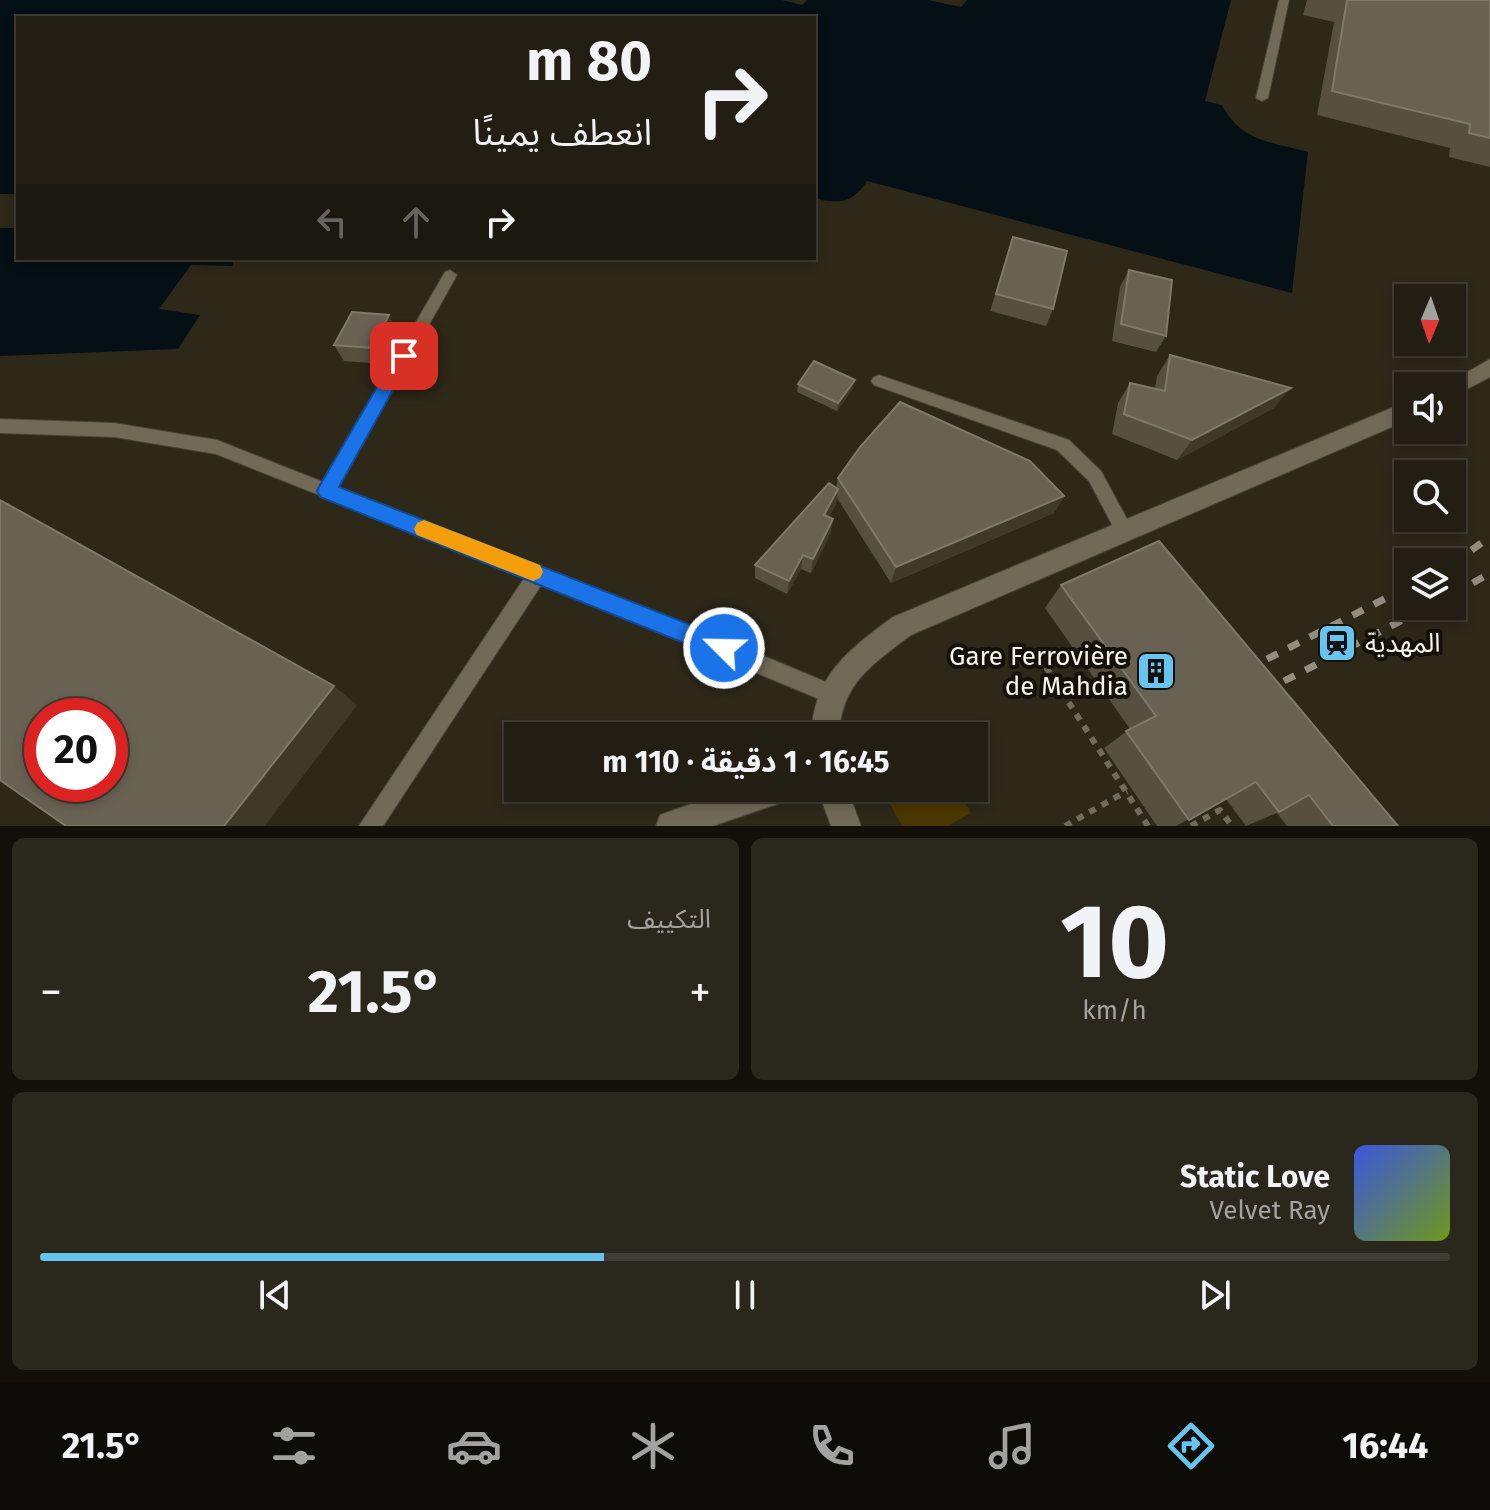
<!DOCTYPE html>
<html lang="ar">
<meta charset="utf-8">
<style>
:root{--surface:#221e13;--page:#2a271c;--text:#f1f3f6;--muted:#a2a2a0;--line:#3f3c33;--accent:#66c4ef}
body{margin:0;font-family:"Fira Sans","Noto Sans Arabic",sans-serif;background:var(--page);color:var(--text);direction:rtl;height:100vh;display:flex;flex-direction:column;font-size:30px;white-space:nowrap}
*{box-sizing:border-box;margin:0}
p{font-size:26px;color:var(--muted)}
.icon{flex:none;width:44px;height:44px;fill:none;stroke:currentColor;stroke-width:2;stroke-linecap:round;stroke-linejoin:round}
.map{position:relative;height:826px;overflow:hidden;direction:ltr}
.details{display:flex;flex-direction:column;gap:12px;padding:12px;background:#13100a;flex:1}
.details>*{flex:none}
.top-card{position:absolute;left:16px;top:16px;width:800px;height:244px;border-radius:0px;box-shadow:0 4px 12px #0003,0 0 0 2px var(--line);direction:rtl;background:#221e13;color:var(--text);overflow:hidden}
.needle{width:52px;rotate:182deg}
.fabs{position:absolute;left:1394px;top:284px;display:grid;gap:16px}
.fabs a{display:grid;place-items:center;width:72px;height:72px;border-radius:0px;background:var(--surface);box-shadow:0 4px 12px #0003,0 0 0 2px var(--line);font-size:40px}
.speed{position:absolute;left:24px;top:698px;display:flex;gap:16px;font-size:40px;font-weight:700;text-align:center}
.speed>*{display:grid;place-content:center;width:104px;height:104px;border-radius:50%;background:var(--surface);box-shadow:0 4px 12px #0003,0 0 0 2px var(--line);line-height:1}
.speed .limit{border:12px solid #d22;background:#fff;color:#111}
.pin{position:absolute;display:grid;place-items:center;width:68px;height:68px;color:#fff;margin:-34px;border-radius:16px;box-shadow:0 4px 12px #0006}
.me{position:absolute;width:88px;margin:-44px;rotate:293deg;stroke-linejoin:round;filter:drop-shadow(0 0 6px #0008)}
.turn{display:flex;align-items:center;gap:28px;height:168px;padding:0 32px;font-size:36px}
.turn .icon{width:104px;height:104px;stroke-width:2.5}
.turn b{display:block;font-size:56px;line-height:68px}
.lanes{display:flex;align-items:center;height:76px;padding:0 32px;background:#0003;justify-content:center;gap:40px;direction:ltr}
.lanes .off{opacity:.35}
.big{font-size:60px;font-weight:700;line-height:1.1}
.details .widget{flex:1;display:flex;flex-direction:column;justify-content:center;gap:12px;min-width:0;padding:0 28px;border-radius:12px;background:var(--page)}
.details .dial{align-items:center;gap:0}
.dial b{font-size:104px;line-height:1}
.song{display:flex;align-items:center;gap:24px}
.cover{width:96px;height:96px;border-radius:12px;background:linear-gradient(135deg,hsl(230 70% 55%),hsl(80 70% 35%))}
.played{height:8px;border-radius:4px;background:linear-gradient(90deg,var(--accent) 40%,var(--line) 40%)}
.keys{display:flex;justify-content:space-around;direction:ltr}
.heat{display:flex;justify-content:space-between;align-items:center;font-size:44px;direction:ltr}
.details .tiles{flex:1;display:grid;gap:12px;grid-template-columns:1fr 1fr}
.widget:last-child{grid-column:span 2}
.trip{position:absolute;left:504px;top:722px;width:484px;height:80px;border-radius:0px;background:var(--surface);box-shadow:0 4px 12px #0003,0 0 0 2px var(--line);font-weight:700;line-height:80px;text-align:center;direction:rtl}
.menu{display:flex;height:128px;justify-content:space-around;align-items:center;background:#0e0c08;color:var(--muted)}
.menu .icon{width:56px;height:56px}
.menu .selected{color:var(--accent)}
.menu b{font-size:36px;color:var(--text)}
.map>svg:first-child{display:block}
</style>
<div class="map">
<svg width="1490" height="826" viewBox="0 0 1490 826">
<rect width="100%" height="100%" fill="#2e2819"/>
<polygon fill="#4a3700" points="891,788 958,788 971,813 948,826 902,826 889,802"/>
<g fill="#041016">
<path d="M0,0H782L802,5L807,0H928L961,7L967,0H1231L1205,101L1222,105C1241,142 1272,142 1308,152L1292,293L867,181C853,203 839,205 814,198V18H18V194H0Z"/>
<polygon points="0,228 18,228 18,258 234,258 233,266 191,265 159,309 200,315 178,349 0,356"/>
</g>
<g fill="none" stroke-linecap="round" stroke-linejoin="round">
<g stroke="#494336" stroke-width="2">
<g id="service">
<polygon points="1279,0 1289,0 1268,98 1262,101 1256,98"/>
<polygon points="450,270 457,275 338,487 697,628 838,687 841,694 838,701 831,704 542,584 383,826 359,826 525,577 216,454 114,437 0,433 0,419 114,423 217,440 323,482 445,272"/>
<polygon points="879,375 1069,440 1101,471 1133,530 1130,536 1124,538 1118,536 1089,481 1057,450 874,385 871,381 874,377"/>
</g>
</g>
<g stroke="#494336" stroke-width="2">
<g id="minor">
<polygon points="1490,359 1490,377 1452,397 1452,386 1443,386"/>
<path d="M1408,401V420L911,635C872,665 841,683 839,736H811C814,675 847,651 893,617Z"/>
<polygon points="735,788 800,788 795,798 713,826 656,826 660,815"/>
<polygon points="817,788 847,788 861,826 831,826"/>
</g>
</g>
<g stroke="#706b5d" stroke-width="6" stroke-dasharray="7 7" stroke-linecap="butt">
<polyline points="1046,667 1148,826"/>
<polyline points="1065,826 1127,791"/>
<polyline points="1191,826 1220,810 1232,826"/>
</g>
<use href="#service" fill="#716a58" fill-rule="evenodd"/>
<use href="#minor" fill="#716a58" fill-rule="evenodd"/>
<g stroke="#938d81" stroke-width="7" stroke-dasharray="12 12" stroke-linecap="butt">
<polyline points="1452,564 1490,537"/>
<polyline points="1452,595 1490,573"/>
<polyline points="1267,659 1408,587"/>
<polyline points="1284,681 1430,606"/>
</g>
</g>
<g fill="#575041">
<polygon points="1307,0 1490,0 1490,167 1449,157 1450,148 1317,115 1334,22 1303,15"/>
<polygon points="1013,237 1053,309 1046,326 990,311"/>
<polygon points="1129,270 1166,336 1156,352 1112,341 1120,287"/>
<polygon points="397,332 382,364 344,361 334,345"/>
<polygon points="1170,355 1274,408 1177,460 1112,434 1118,403 1130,383 1155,388 1157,376"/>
<polygon points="798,384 853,388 837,411 797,392"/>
<polygon points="838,478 1064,496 1054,513 891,583 837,498 836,504 829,517 831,533 811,573 801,569 787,594 755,578 755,565 836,488"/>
<polygon points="1061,585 1398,826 1287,826 1277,813 1246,826 1226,799 1176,826 1157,826 1104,748 1130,729 1045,608"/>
</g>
<g fill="#3f3929">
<polygon points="389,315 397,332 382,364 372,348"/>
<polygon points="855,380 853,388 837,411 838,403"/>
<polygon points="1291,388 1274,408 1177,460 1192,440"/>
<polygon points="838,489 836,504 822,529 824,515"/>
<polygon points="1064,496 1054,513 891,583 896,567"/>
<polygon points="833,519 831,533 811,573 813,559"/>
<polygon points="803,555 801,569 787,594 789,581"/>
<polygon points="334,686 357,705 265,826 224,826"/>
</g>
<g fill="#696253" stroke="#7f796b" stroke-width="2" fill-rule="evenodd">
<polygon points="1347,0 1490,0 1490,138 1469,133 1470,124 1332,91"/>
<polygon points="1013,237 1067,251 1053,309 996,294"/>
<polygon points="1129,270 1172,280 1166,336 1121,324"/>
<polygon points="352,312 389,315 372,348 334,345"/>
<polygon points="1170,355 1291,388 1192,440 1124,414 1130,383 1165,391"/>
<polygon points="814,361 855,380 838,403 798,384"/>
<polygon points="900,402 1030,461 1064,496 896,567 838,478 860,447"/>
<polygon points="829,483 838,489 824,515 833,519 813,559 803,555 789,581 755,565"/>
<path d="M0,500L334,686L224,826H66L0,780ZM42,716H110V784H42Z"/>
<polygon points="1159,541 1398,826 1333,826 1309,795 1279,812 1256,782 1189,820 1126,731 1156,716 1061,585"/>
</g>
<polygon fill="#1a73e8" stroke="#114b97" stroke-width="2" points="404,349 412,356 339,487 732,641 735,648 732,656 724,659 320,497 317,491 320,485 398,351"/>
<polygon fill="#f59e0b" points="424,520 540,565 543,572 540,578 533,581 417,535 414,529 417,523"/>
<defs>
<g id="station-square" transform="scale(2)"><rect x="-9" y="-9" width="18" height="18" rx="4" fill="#66c4ef" stroke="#14110a"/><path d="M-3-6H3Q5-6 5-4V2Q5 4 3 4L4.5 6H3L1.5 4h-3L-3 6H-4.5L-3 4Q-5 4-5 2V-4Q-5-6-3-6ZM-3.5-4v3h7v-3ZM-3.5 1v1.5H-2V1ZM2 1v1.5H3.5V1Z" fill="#111"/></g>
<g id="building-square" transform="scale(2)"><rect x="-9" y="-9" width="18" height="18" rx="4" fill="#66c4ef" stroke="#14110a"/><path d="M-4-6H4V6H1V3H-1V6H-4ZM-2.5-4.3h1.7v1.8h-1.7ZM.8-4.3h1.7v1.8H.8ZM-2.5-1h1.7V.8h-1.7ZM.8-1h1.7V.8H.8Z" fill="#111"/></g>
</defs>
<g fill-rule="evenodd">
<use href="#station-square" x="1337" y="643"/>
<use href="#building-square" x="1156" y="671"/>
</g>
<g text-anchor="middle" stroke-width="8" stroke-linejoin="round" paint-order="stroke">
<g font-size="26" fill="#f9f4ea" stroke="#14110a" text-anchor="start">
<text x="1365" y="652">المهدية</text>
<text x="1128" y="665" text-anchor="end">Gare Ferrovière<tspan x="1128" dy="30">de Mahdia</tspan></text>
</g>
</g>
</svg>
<div class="fabs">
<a><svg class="needle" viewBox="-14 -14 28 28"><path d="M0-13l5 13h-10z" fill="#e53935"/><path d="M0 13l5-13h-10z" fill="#a2a2a0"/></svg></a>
<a><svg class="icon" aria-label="sound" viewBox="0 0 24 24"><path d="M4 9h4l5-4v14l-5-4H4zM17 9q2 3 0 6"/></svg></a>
<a><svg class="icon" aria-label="search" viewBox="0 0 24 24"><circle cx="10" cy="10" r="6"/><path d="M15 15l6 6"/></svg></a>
<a><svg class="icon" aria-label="layers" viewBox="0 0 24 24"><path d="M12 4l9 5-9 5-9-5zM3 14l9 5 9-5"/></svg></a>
</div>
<div class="speed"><div class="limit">20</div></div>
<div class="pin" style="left:404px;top:356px;background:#d93025"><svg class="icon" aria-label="arrive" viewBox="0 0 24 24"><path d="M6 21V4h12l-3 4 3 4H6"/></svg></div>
<svg class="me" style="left:724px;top:648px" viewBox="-20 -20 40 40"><circle r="17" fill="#1a73e8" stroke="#fff" stroke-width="3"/><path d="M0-11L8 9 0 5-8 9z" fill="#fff"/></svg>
<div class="trip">16:45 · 1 دقيقة · 110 m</div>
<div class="top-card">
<div class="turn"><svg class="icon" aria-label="right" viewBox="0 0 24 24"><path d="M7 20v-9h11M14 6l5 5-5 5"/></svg><div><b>80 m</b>انعطف يمينًا</div></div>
<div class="lanes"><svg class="icon off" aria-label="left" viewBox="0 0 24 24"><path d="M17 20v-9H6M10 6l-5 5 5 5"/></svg><svg class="icon off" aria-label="ahead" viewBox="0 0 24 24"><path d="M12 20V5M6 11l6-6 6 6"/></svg><svg class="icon" aria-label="right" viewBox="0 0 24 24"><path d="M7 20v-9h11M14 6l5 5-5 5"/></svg></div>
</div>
</div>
<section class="details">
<div class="tiles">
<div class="widget dial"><b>10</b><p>km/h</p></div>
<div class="widget"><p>التكييف</p>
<div class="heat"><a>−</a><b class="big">21.5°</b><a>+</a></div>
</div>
<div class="widget">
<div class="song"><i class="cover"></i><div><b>Static Love</b><p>Velvet Ray</p></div></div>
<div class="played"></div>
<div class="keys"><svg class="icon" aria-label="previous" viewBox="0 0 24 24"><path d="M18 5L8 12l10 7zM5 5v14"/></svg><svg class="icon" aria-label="pause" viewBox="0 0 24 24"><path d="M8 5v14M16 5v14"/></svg><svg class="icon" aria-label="next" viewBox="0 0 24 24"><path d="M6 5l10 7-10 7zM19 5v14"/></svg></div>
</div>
</div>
</section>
<nav class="menu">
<b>16:44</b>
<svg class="icon selected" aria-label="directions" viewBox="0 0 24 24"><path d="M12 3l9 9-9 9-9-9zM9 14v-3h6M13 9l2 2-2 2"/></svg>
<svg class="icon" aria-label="music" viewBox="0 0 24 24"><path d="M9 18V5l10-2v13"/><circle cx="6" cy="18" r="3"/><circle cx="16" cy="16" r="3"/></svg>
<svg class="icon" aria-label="phone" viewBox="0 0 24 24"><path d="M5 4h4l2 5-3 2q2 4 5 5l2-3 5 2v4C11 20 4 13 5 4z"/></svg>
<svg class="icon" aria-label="climate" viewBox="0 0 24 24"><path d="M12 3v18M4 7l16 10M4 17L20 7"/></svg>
<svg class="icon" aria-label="car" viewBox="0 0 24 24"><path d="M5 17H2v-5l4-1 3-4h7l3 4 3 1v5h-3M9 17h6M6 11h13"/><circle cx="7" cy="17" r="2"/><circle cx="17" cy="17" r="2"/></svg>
<svg class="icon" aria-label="filters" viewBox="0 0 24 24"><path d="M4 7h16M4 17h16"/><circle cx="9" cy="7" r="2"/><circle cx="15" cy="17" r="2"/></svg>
<b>21.5°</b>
</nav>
